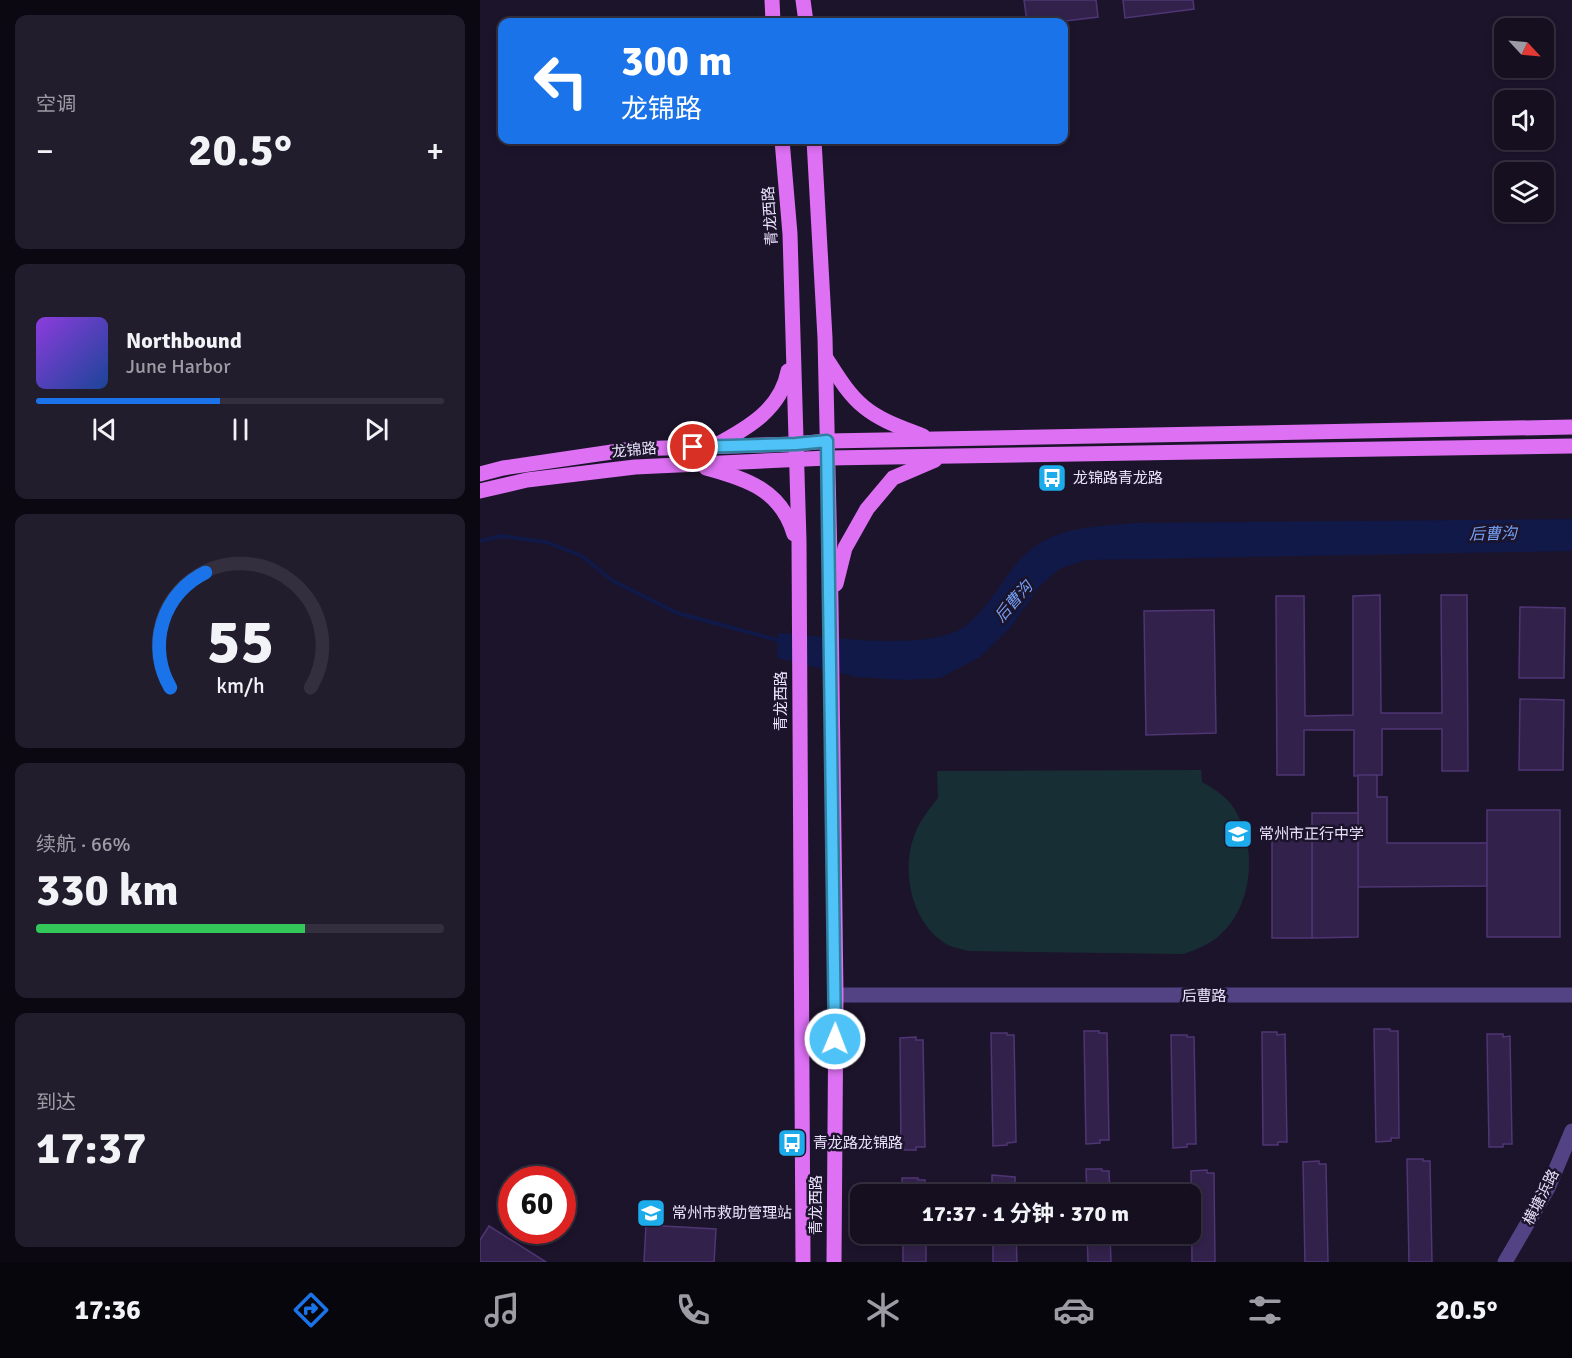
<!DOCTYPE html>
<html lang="zh">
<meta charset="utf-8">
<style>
:root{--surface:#150f20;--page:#221d2d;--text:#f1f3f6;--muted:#9d9ca5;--line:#342f3e;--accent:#1a73e8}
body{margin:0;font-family:Signika,"Noto Sans SC",sans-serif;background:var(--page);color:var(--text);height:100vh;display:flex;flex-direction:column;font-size:22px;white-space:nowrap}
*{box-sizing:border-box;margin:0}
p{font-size:20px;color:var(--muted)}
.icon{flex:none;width:33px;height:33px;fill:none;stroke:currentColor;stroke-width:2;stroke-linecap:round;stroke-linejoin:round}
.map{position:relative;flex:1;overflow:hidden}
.side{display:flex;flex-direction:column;gap:15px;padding:15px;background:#0c0812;width:480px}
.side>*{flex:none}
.guide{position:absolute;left:18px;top:18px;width:570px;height:126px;border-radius:12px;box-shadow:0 3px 9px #0003,0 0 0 2px var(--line);background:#1a73e8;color:#fff;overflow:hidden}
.needle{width:39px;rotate:116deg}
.fabs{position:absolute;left:1014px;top:18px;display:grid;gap:12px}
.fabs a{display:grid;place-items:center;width:60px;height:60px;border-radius:12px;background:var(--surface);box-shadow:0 3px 9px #0003,0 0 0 2px var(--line);font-size:30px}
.speed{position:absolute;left:18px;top:1166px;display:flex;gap:12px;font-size:30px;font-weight:700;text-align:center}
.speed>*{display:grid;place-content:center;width:78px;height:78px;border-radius:50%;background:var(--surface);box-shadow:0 3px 9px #0003,0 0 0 2px var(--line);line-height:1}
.speed .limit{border:9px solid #d22;background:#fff;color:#111}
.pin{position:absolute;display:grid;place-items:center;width:51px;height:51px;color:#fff;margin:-26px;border:3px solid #fff;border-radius:50%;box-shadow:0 2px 6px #0007}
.me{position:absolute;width:66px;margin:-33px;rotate:1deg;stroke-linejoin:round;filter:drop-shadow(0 0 4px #0008)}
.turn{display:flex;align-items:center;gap:21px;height:126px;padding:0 24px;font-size:27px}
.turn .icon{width:78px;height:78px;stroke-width:2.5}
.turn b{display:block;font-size:42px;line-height:51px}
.big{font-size:45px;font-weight:700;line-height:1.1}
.side .widget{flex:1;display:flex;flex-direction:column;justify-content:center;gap:9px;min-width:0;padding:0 21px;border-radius:12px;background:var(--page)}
.side .dial{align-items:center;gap:0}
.dial svg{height:156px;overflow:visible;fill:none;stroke:var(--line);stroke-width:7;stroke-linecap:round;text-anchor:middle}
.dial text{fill:var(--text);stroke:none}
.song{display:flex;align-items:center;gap:18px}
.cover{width:72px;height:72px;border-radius:9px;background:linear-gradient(135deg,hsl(270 70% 55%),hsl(220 70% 35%))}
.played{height:6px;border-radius:3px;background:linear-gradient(90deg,var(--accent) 45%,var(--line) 45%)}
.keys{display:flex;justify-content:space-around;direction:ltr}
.heat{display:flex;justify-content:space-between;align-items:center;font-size:33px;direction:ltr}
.charge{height:9px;border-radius:4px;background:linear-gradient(90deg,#34c759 66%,var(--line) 0)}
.trip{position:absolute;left:370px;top:1184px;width:351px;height:60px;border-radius:12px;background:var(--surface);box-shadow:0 3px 9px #0003,0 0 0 2px var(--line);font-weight:700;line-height:60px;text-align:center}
.tab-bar{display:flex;height:96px;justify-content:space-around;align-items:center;background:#08060d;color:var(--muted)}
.tab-bar .icon{width:42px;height:42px}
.tab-bar .current{color:var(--accent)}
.tab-bar b{font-size:27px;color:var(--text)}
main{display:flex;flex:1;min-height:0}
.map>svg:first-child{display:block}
</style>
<main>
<section class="side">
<div class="widget"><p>空调</p>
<div class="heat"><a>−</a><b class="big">20.5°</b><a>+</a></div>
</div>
<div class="widget">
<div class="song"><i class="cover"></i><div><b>Northbound</b><p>June Harbor</p></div></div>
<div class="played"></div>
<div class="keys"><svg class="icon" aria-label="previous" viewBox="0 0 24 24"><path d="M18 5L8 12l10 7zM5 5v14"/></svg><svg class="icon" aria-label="pause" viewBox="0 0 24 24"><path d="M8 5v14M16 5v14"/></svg><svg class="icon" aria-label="next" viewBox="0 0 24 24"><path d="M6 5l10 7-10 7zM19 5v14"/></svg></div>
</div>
<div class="widget dial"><svg viewBox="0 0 100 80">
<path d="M14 69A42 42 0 1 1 86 69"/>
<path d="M14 69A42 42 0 0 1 32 10" stroke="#1a73e8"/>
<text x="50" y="56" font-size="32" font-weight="700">55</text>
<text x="50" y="72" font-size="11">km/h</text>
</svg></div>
<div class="widget"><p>续航 · 66%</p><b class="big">330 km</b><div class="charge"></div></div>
<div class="widget"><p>到达</p><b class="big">17:37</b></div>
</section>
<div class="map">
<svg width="1092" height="1262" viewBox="0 0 1092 1262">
<rect width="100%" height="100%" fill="#1c142b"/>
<path fill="#172f34" d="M721,770L722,782C732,788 743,794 751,804C778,840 775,904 740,935C730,944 717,949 704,954L488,951C483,949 475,948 470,946C430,925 419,867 437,829C442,818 450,808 458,798L457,771Z"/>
<path fill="#101947" d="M1092,519V551L606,560L579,569L559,587L530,628L500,657L460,678L425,680L377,677L297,658L298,633C346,636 437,651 479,630C495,622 515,594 525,579C560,526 599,528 657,523Z"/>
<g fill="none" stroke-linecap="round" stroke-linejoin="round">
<polyline stroke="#101947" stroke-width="4" points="0,541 21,536 66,542 102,556 133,581 197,613 301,641"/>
</g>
<g fill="#32214a" stroke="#4f3574" stroke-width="1.5">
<polygon points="544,0 616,0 618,17 577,22 547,22"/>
<polygon points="643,0 713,0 714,9 645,18"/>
<polygon points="900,595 901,713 962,713 961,595 987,595 988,771 962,771 962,729 902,729 902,775 874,776 874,730 824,730 824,775 797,775 796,596 824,596 825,716 873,715 873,596"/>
<polygon points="1040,607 1085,608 1084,678 1039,678"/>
<polygon points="734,610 736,733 666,735 664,611"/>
<polygon points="1040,699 1084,700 1083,770 1039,770"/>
<polygon points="878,775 897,775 897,797 907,797 907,843 1007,843 1007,886 878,887"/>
<rect x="1007" y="810" width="73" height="127"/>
<polygon points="832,813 878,813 878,937 832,938"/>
<polygon points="832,839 832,938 792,938 792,840"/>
<polygon points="894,1029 910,1029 910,1031 918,1031 919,1138 911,1138 911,1141 896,1142"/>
<polygon points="604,1031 619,1031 619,1033 627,1033 629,1140 620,1140 620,1143 606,1144"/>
<polygon points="782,1032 797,1032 797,1035 805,1034 807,1142 798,1142 798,1145 783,1145"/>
<polygon points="511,1033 527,1033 527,1035 534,1035 536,1142 527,1143 527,1145 513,1146"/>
<polygon points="1007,1034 1023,1034 1023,1037 1030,1036 1032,1144 1023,1144 1023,1147 1009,1147"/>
<polygon points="691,1035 707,1035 707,1037 714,1037 716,1144 707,1144 707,1147 693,1148"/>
<polygon points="436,1037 436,1040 443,1040 445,1147 436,1147 436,1150 421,1150 420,1038"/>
<polygon points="927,1159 943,1159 943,1161 950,1161 952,1262 929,1262"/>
<polygon points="839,1161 839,1164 846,1164 848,1262 825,1262 823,1162"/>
<polygon points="606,1169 622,1169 622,1171 629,1171 630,1194 607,1194"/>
<polygon points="727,1170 727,1173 734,1173 735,1262 712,1262 711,1171"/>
<polygon points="512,1175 535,1177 535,1194 512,1194"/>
<polygon points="422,1178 438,1178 438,1180 445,1180 445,1194 422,1194"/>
<polygon points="166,1225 236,1229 234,1262 164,1262"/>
<polygon points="9,1226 66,1262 0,1262 0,1240"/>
<rect x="423" y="1233" width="23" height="29"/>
<polygon points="513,1233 536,1233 537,1262 513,1262"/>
<polygon points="607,1233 630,1233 631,1262 608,1262"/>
</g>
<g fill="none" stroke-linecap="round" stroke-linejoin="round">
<g stroke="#534385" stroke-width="15">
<polyline points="356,995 1092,995"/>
<polyline points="1025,1262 1068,1188 1092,1131"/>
</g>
<g stroke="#dd70f3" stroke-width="15">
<polyline points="292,0 293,22"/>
<polyline points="323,0 326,22"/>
<polyline points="302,140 310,234 319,541 323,1262"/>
<polyline points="334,140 345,338 351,604 356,995 354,1262"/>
<path d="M346,358C357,375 368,394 384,407C401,421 423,428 443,436"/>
<path d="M236,445C268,428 301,409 308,371"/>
<path d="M226,468C267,479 301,490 314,534"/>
<polyline points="0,474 23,468 152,449 316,444 347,441 1092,427"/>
<polyline points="0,491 47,480 155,467 348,458 1092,446"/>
<polyline points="356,584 365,548 387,509 413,478 455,460"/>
</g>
</g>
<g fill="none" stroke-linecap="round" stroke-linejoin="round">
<g stroke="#337fa1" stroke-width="15">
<polyline id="route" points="213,447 316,444 347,441 355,1039"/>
</g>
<use href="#route" stroke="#4fc3f7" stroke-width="10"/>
</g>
<defs>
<g id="bus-square" transform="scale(1.5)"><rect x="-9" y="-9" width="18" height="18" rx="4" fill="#1cacec" stroke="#1c142b"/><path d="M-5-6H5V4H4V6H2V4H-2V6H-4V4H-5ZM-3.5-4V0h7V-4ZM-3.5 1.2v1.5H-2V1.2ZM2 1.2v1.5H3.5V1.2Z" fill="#fff"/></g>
<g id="school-square" transform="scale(1.5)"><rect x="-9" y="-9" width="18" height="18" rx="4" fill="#1cacec" stroke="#1c142b"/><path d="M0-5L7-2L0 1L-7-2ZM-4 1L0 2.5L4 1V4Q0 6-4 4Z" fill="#fff"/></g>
</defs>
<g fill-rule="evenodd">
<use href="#bus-square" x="572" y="478"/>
<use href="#school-square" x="758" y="834"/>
<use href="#bus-square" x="312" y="1143"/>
<use href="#school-square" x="171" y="1213"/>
</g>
<g text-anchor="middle" stroke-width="5" stroke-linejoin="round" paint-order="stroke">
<g font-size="15" fill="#e9e0fc" stroke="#1c142b">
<text transform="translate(290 216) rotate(-94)" y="5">青龙西路</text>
<text transform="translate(154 450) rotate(-5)" y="5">龙锦路</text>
<text transform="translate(301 701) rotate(-90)" y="5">青龙西路</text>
<text x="724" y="1001">后曹路</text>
<text transform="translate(1061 1197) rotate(-63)" y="5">横塘浜路</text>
<text transform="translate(336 1205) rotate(-90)" y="5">青龙西路</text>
</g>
<g font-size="15" fill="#e9e0fc" stroke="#1c142b" text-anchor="start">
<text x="593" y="483">龙锦路青龙路</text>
<text x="779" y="839">常州市正行中学</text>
<text x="333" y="1148">青龙路龙锦路</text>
<text x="192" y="1218">常州市救助管理站</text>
</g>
<g font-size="16" font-style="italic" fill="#77a0f4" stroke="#1c142b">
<text transform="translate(1013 533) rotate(-1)" y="6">后曹沟</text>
<text transform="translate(533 601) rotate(-49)" y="6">后曹沟</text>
</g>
</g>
</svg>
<div class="fabs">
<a><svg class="needle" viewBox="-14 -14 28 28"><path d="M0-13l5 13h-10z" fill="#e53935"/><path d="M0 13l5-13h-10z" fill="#9d9ca5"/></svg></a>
<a><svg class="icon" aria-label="sound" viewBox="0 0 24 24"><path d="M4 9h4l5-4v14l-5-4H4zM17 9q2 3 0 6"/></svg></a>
<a><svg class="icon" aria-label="layers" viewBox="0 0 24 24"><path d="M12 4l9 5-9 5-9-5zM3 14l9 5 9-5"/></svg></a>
</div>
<div class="speed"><div class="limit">60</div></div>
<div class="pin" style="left:213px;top:447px;background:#d93025"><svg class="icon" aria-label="arrive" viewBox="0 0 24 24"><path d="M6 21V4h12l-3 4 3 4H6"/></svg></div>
<svg class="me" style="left:355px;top:1039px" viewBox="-20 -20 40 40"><circle r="17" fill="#4fc3f7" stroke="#fff" stroke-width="3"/><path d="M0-11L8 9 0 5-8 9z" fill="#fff"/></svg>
<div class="trip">17:37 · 1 分钟 · 370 m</div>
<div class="guide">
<div class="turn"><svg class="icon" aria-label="left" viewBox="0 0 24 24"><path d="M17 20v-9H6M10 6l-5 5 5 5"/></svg><div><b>300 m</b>龙锦路</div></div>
</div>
</div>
</main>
<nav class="tab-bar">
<b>17:36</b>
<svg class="icon current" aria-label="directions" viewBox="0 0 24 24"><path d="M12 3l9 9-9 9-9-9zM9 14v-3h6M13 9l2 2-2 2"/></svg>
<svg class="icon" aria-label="music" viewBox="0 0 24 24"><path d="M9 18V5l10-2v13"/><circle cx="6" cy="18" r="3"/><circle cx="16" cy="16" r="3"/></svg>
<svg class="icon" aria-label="phone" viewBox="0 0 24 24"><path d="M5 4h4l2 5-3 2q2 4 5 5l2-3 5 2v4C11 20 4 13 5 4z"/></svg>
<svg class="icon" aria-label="climate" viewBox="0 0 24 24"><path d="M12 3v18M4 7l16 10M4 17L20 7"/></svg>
<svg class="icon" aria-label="car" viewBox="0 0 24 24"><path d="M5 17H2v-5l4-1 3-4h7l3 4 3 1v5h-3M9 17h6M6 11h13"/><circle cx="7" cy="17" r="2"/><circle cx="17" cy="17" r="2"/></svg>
<svg class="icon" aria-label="filters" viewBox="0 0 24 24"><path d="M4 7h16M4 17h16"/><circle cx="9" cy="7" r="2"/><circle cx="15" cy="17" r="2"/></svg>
<b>20.5°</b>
</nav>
